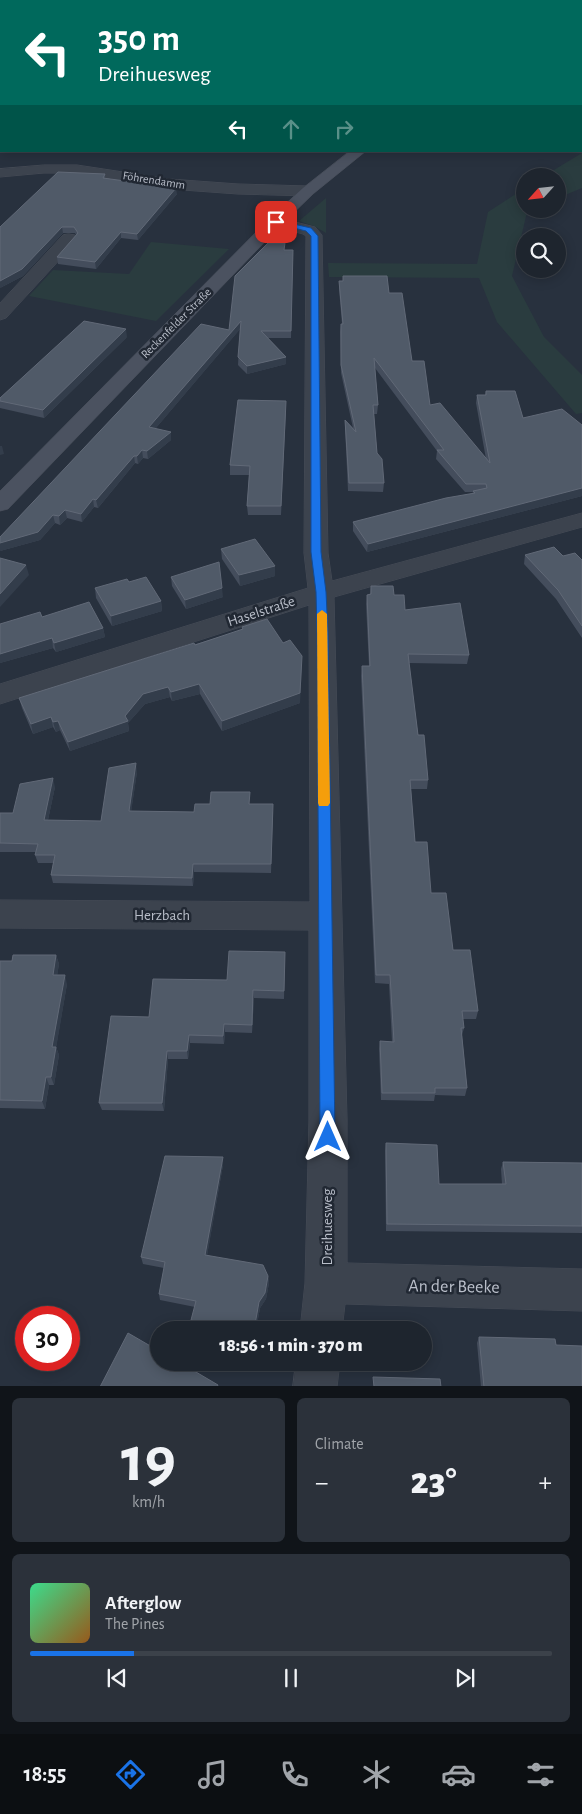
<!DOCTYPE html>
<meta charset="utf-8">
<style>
:root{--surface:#1e252e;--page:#2b313a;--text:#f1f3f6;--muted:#a1a5aa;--line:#3c424a;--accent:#1a73e8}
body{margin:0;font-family:"Alegreya Sans",sans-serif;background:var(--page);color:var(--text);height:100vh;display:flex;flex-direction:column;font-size:19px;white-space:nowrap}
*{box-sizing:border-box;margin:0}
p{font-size:16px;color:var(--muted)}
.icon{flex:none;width:28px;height:28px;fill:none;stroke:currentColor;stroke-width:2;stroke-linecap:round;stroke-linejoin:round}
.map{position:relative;height:1386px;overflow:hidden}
.side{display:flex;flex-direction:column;gap:12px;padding:12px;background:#101419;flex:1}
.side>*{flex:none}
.banner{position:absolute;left:0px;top:0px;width:582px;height:152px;box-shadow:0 2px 12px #0003,0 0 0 1px var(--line);background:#00695c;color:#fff;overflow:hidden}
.needle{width:32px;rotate:243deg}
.controls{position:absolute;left:516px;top:168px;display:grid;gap:10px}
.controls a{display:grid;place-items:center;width:50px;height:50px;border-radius:50%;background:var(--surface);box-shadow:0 2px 12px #0003,0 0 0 1px var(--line);font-size:25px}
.speed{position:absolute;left:15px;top:1306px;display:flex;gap:10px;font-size:25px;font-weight:700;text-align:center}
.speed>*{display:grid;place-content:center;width:65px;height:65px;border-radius:50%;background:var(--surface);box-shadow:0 2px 12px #0003,0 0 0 1px var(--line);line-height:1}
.speed .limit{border:8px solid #d22;background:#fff;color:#111}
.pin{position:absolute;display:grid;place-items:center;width:42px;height:42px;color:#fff;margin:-21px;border-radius:10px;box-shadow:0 2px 8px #0006}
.me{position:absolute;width:55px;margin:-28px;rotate:0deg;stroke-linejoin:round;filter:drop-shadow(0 0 4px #0008)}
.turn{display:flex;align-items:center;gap:18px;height:105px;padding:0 15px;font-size:22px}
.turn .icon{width:65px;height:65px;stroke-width:2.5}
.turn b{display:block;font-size:35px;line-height:42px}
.lanes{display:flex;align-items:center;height:48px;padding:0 15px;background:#0003;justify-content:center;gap:25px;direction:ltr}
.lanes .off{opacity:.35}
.big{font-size:38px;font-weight:800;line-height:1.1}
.side .tile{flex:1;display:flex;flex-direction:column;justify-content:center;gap:8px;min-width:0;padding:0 18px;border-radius:8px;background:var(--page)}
.side .dial{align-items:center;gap:0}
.dial b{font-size:65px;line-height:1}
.song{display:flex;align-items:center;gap:15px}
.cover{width:60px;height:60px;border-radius:8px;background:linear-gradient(135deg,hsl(150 70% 55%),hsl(30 70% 35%))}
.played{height:5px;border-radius:2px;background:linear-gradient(90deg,var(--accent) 20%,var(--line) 20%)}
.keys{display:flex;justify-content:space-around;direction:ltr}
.heat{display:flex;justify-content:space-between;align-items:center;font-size:28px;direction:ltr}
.side .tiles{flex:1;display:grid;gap:12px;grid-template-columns:1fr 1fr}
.tile:last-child{grid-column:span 2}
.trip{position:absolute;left:150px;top:1321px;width:282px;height:50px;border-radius:25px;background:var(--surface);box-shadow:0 2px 12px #0003,0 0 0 1px var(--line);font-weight:800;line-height:50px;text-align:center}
.tabs{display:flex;height:80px;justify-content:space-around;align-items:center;background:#0c0f12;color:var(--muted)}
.tabs .icon{width:35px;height:35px}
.tabs .active{color:var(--accent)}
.tabs b{font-size:22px;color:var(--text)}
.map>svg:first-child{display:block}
</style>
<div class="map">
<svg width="582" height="1387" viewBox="0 0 582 1387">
<rect width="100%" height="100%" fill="#28313e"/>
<g fill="#2a3c3f">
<polygon points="582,153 582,188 558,198 558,176 544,176"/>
<polygon points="525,188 525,209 534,209 527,212 512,276 544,337 582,375 582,413 576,414 497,322 479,278 329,277 328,263 477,264 488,212"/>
<polygon points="326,198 326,233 314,226 299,221"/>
<polygon points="151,242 229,249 156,321 29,296 53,270 129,274"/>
</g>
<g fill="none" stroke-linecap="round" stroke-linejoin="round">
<g stroke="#464c57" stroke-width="1">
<g id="street">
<rect x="0" y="18" width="1" height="6"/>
<polygon points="44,165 77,165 169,179 238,184 308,186 313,188 316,191 313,194 308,196 238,194 169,189 77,173 44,173 0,177 0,169"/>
<polygon points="275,217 315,227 322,235 328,553 332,581 582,513 582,527 334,597 347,1119 347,1263 582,1269 582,1311 345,1304 342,1330 300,1330 305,1283 309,1119 309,930 0,928 0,900 310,902 309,605 0,704 0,684 308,588 304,553 306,236 303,234 269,225 267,222 269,219"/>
<polygon points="69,234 75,235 77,239 75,243 6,318 0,320 0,303 63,235"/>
<polygon points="296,1362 340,1362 337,1387 293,1387"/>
</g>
</g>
<g stroke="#464c57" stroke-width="1">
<g id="secondary">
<polygon points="582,32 582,40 581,40 581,33"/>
<polygon points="350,151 366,151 313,194 281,225 8,509 0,511 0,491 269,219 303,188"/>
</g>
</g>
<use href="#street" fill="#3c434e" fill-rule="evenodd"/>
<use href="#secondary" fill="#4b5260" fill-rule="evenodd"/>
</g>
<g fill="#444d5c">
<polygon points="105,174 105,178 177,194 138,240 121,238 96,269 58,264 57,257 76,235 75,233 63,233 23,276 0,288"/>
<polygon points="285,250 293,250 291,338 268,338 286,357 286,364 247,374 238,365 240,329 155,429 171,440 148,459 143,458 138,464 135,463 98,508 94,507 82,522 67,518 60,525 55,523 40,540 0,551 229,330"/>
<polygon points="343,276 389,293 412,361 430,405 486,459 476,403 477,395 485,395 486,391 523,418 582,425 582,496 367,552 353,531 353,522 472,494 473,492 465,492 436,459 437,451 375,368 378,405 377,414 374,414 377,453 384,483 383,492 348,491 345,428 345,420 353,428 341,373 340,332 341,324 342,324 339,289 339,281 343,281"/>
<polygon points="127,337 44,418 0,408 0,398"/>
<polygon points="286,410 281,515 248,515 247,506 249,475 230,475 230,465"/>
<polygon points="221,549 275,566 275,576 240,586 222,559"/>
<polygon points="525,555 563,556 582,560 582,638 556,599 524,564"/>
<polygon points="171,577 223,597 186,609 172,586"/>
<polygon points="129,582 161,601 162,611 112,626 96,598 95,588"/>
<polygon points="371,586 394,595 405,610 469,655 467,664 409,663 418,735 428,780 427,789 411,789 415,842 431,893 453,950 478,1011 476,1019 463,1019 464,1028 462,1035 467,1088 465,1096 435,1095 434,1101 381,1100 379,1049 380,1041 392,1042 389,984 375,983 361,676 362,666 369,666 366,604 367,595 370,595"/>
<polygon points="42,617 103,628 105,637 56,652 53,648 0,663 0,624"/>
<polygon points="242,627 300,703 222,731 200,694 172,701 170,697 145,704 128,723 129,731 70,751 60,730 56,732 53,727 33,734 22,708 19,698 242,630"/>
<polygon points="137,772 131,811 194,812 250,804 273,812 271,873 194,872 193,886 53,883 51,875 53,863 38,863 35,855 36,852 0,852 0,813 13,813 55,787 48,820 101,821"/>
<polygon points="285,952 284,999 254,998 252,1033 225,1032 224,1044 190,1043 188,1059 168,1059 164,1111 102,1110 99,1103 149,1017"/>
<polygon points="56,955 59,964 57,975 67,984 56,1047 59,1055 54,1085 49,1085 45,1109 0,1108 0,961 12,961"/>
<polygon points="386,1143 439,1184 502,1184 501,1169 503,1162 582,1163 582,1233 386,1231 385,1151"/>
<polygon points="223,1165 207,1255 268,1276 269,1283 266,1299 260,1308 256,1330 210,1330 193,1327 191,1320 195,1307 160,1300 159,1294 164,1268 143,1264 141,1257"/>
<polygon points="479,1337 556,1345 582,1387 481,1387 477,1343"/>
</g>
<g fill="#333d4b">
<polygon points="176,188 177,194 138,240 137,234"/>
<polygon points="62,227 63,233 23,276 0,288 0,281"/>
<polygon points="121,232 121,238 96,269 95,262"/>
<polygon points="241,321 241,328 150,435 149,427"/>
<polygon points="126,329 127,337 44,418 43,410"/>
<polygon points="286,357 286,364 247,374 247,366"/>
<polygon points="171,432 171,440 148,459 147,451"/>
<polygon points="0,446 2,446 4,454 0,455"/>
<polygon points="142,450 143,458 138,464 137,456"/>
<polygon points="134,456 135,463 98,508 96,500"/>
<polygon points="582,488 582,496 367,552 368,544"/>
<polygon points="93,499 94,507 82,522 81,514"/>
<polygon points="65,510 67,518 60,525 59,516"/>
<polygon points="53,515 55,523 40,540 0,551 0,543"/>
<polygon points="26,565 29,575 0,607 0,594"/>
<polygon points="275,566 275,576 240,586 239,575"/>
<polygon points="222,588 223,597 186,609 185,600"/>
<polygon points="161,601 162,611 112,626 111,616"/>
<polygon points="103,628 105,637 56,652 54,643"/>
<polygon points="52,638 53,648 0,663 0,654"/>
<polygon points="302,666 300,703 222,731 222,721"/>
<polygon points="199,684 200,694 172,701 171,692"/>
<polygon points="168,687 170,697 145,704 128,723 129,731 70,751 68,742 125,716 143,694"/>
<polygon points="51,717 53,727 33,734 31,724"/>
<polygon points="58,721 60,730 56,732 53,722"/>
<polygon points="136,763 137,772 130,820 129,811"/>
<polygon points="53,778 55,787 46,829 44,820"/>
<polygon points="193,864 194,872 193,886 192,878"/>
<polygon points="56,955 59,964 56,984 53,975"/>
<polygon points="65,975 67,984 55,1055 52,1047"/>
<polygon points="253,990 254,998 252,1033 252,1025"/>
<polygon points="224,1024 225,1032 224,1044 223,1036"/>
<polygon points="189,1035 190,1043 188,1059 187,1051"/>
<polygon points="56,1047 59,1055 54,1085 51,1077"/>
<polygon points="167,1051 168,1059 164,1111 162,1103"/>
<polygon points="46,1077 49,1085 45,1109 42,1101"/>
<polygon points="223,1157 223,1165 206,1262 205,1255"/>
<polygon points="268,1276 269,1283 266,1299 260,1308 256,1330 254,1330 259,1302"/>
</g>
<g fill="#505a68" stroke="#616977">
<polygon points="58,172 105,174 103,178 176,188 137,234 121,232 95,262 57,257 78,233 74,227 62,227 22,269 0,281 0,227"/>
<polygon points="268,243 285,243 284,250 293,250 291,331 261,331 286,357 247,366 238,357 241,321 149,427 171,432 147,451 142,450 137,456 134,456 96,500 93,499 81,514 65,510 59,516 53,515 38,532 0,543 0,537 201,324 229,330 235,276"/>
<polygon points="343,276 387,276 389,293 402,293 412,361 424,361 430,405 440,403 490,463 477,395 486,395 486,391 515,391 523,418 562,409 582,425 582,488 368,544 353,522 446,498 475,493 473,491 487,488 486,484 466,484 437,450 444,450 374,358 378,405 373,405 377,453 382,459 384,483 349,483 345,420 356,432 341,365 341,324 343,324 339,281 343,281"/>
<polygon points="84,321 126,329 43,410 0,401 0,398"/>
<polygon points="238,400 286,401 281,506 247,506 250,466 230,465"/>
<polygon points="255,539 275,566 239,575 221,549"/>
<polygon points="554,547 563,556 575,553 582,560 582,626 558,590 525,555"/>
<polygon points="0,558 26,565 0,594"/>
<polygon points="219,562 222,588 185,600 171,577"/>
<polygon points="146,577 161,601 111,616 95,588 127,579 129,582"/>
<polygon points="371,586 393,586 394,595 404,595 405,610 460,603 469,655 408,654 418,735 424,735 428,780 410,780 415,842 427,842 431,893 446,893 453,950 470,950 478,1011 462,1011 464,1028 461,1028 467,1088 435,1088 435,1093 382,1093 380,1041 394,1042 390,975 376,975 362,666 370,666 367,595 371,594"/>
<polygon points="89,602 103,628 54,643 52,638 0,654 0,624 40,612 42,617"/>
<polygon points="267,619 283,643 290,640 302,656 300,693 222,721 199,684 171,692 168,687 143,694 125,716 128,721 68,742 58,721 53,722 51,717 31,724 19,698 194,643 195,645 243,629 242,627"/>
<polygon points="136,763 129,811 194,812 195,804 210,804 211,792 250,792 249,804 273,804 271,864 193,864 192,878 51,875 55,855 35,855 38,844 0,843 0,813 13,813 20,784 53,778 44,820 101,821 109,768"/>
<polygon points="229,951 285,952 284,991 253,990 252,1025 224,1024 223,1036 189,1035 187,1051 167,1051 162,1103 99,1103 111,1016 149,1017 153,979 227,980"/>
<polygon points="13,955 56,955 53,975 65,975 52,1047 56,1047 51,1077 46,1077 42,1101 0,1100 0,961 12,961"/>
<polygon points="386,1143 437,1145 439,1184 506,1184 503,1162 582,1163 582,1226 387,1224"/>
<polygon points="165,1156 223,1157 205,1255 263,1265 268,1276 265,1293 259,1302 254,1330 216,1330 217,1325 191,1320 196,1301 159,1294 165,1262 141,1257"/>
<polygon points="128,1333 159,1351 159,1362 179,1362 218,1385 217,1387 100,1387"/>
<polygon points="479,1337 555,1339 556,1345 582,1346 582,1387 484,1387"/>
<polygon points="373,1377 440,1379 441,1387 374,1387"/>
</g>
<polygon fill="#1a73e8" stroke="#114b97" points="276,220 311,228 318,236 321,552 326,592 328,633 335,1137 333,1143 328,1145 322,1143 320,1137 317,633 316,592 311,552 311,236 306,231 273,223 272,222"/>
<polygon fill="#f59e0b" points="322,610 327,614 330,803 328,806 319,806 318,803 317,614"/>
<g text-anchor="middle" stroke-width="5" stroke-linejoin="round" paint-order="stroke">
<g font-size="12" fill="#b9bec9" stroke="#212833">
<text transform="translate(154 180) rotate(9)" y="4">Föhrendamm</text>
<text transform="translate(176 323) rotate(-45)" y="4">Reckenfelder Straße</text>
</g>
<g font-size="15" fill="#b9bec9" stroke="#212833">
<text transform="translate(261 611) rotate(-18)" y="5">Haselstraße</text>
<text x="162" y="920">Herzbach</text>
<text transform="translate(327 1227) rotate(-90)" y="5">Dreihuesweg</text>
</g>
<g font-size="18" fill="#b9bec9" stroke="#212833">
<text transform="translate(454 1286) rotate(1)" y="6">An der Beeke</text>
</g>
</g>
</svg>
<div class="controls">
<a><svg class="needle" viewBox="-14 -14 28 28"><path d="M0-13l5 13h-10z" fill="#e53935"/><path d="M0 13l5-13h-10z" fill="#a1a5aa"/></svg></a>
<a><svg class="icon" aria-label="search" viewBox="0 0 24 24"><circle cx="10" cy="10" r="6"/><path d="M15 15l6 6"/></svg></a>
</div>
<div class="speed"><div class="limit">30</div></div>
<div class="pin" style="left:276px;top:222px;background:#d93025"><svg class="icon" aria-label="arrive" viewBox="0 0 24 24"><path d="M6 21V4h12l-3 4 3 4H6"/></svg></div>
<svg class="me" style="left:328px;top:1137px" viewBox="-20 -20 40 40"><path d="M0-17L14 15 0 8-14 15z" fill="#1a73e8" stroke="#fff" stroke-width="4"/></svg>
<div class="trip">18:56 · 1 min · 370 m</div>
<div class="banner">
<div class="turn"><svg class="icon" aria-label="left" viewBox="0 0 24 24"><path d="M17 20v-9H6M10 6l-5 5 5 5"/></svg><div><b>350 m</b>Dreihuesweg</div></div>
<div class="lanes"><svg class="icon" aria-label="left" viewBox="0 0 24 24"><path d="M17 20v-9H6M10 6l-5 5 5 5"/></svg><svg class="icon off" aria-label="ahead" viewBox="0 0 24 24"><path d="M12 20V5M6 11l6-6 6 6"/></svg><svg class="icon off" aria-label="right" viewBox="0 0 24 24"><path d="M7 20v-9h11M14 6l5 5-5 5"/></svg></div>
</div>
</div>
<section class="side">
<div class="tiles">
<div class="tile dial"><b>19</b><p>km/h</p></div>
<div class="tile"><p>Climate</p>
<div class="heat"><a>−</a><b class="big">23°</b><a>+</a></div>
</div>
<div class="tile">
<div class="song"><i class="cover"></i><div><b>Afterglow</b><p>The Pines</p></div></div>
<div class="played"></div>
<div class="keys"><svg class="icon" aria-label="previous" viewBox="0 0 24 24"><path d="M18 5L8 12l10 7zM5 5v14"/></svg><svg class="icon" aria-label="pause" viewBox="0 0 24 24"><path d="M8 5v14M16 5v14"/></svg><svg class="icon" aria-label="next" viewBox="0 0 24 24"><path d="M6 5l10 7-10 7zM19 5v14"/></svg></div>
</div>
</div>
</section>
<nav class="tabs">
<b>18:55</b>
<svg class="icon active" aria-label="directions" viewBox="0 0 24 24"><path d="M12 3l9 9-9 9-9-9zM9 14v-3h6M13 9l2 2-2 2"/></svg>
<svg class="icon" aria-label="music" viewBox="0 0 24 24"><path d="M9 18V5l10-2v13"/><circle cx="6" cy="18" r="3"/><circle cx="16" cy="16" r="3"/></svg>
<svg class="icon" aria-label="phone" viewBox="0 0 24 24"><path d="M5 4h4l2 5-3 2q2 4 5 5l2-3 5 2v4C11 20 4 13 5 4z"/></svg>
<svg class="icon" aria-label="climate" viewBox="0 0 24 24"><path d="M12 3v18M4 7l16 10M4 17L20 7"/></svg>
<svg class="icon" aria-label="car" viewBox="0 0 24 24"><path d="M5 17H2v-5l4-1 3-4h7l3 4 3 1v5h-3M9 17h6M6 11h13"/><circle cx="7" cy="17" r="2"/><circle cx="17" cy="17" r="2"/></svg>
<svg class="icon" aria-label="filters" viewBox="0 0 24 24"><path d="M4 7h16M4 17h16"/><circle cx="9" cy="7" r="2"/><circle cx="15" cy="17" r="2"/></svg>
</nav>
